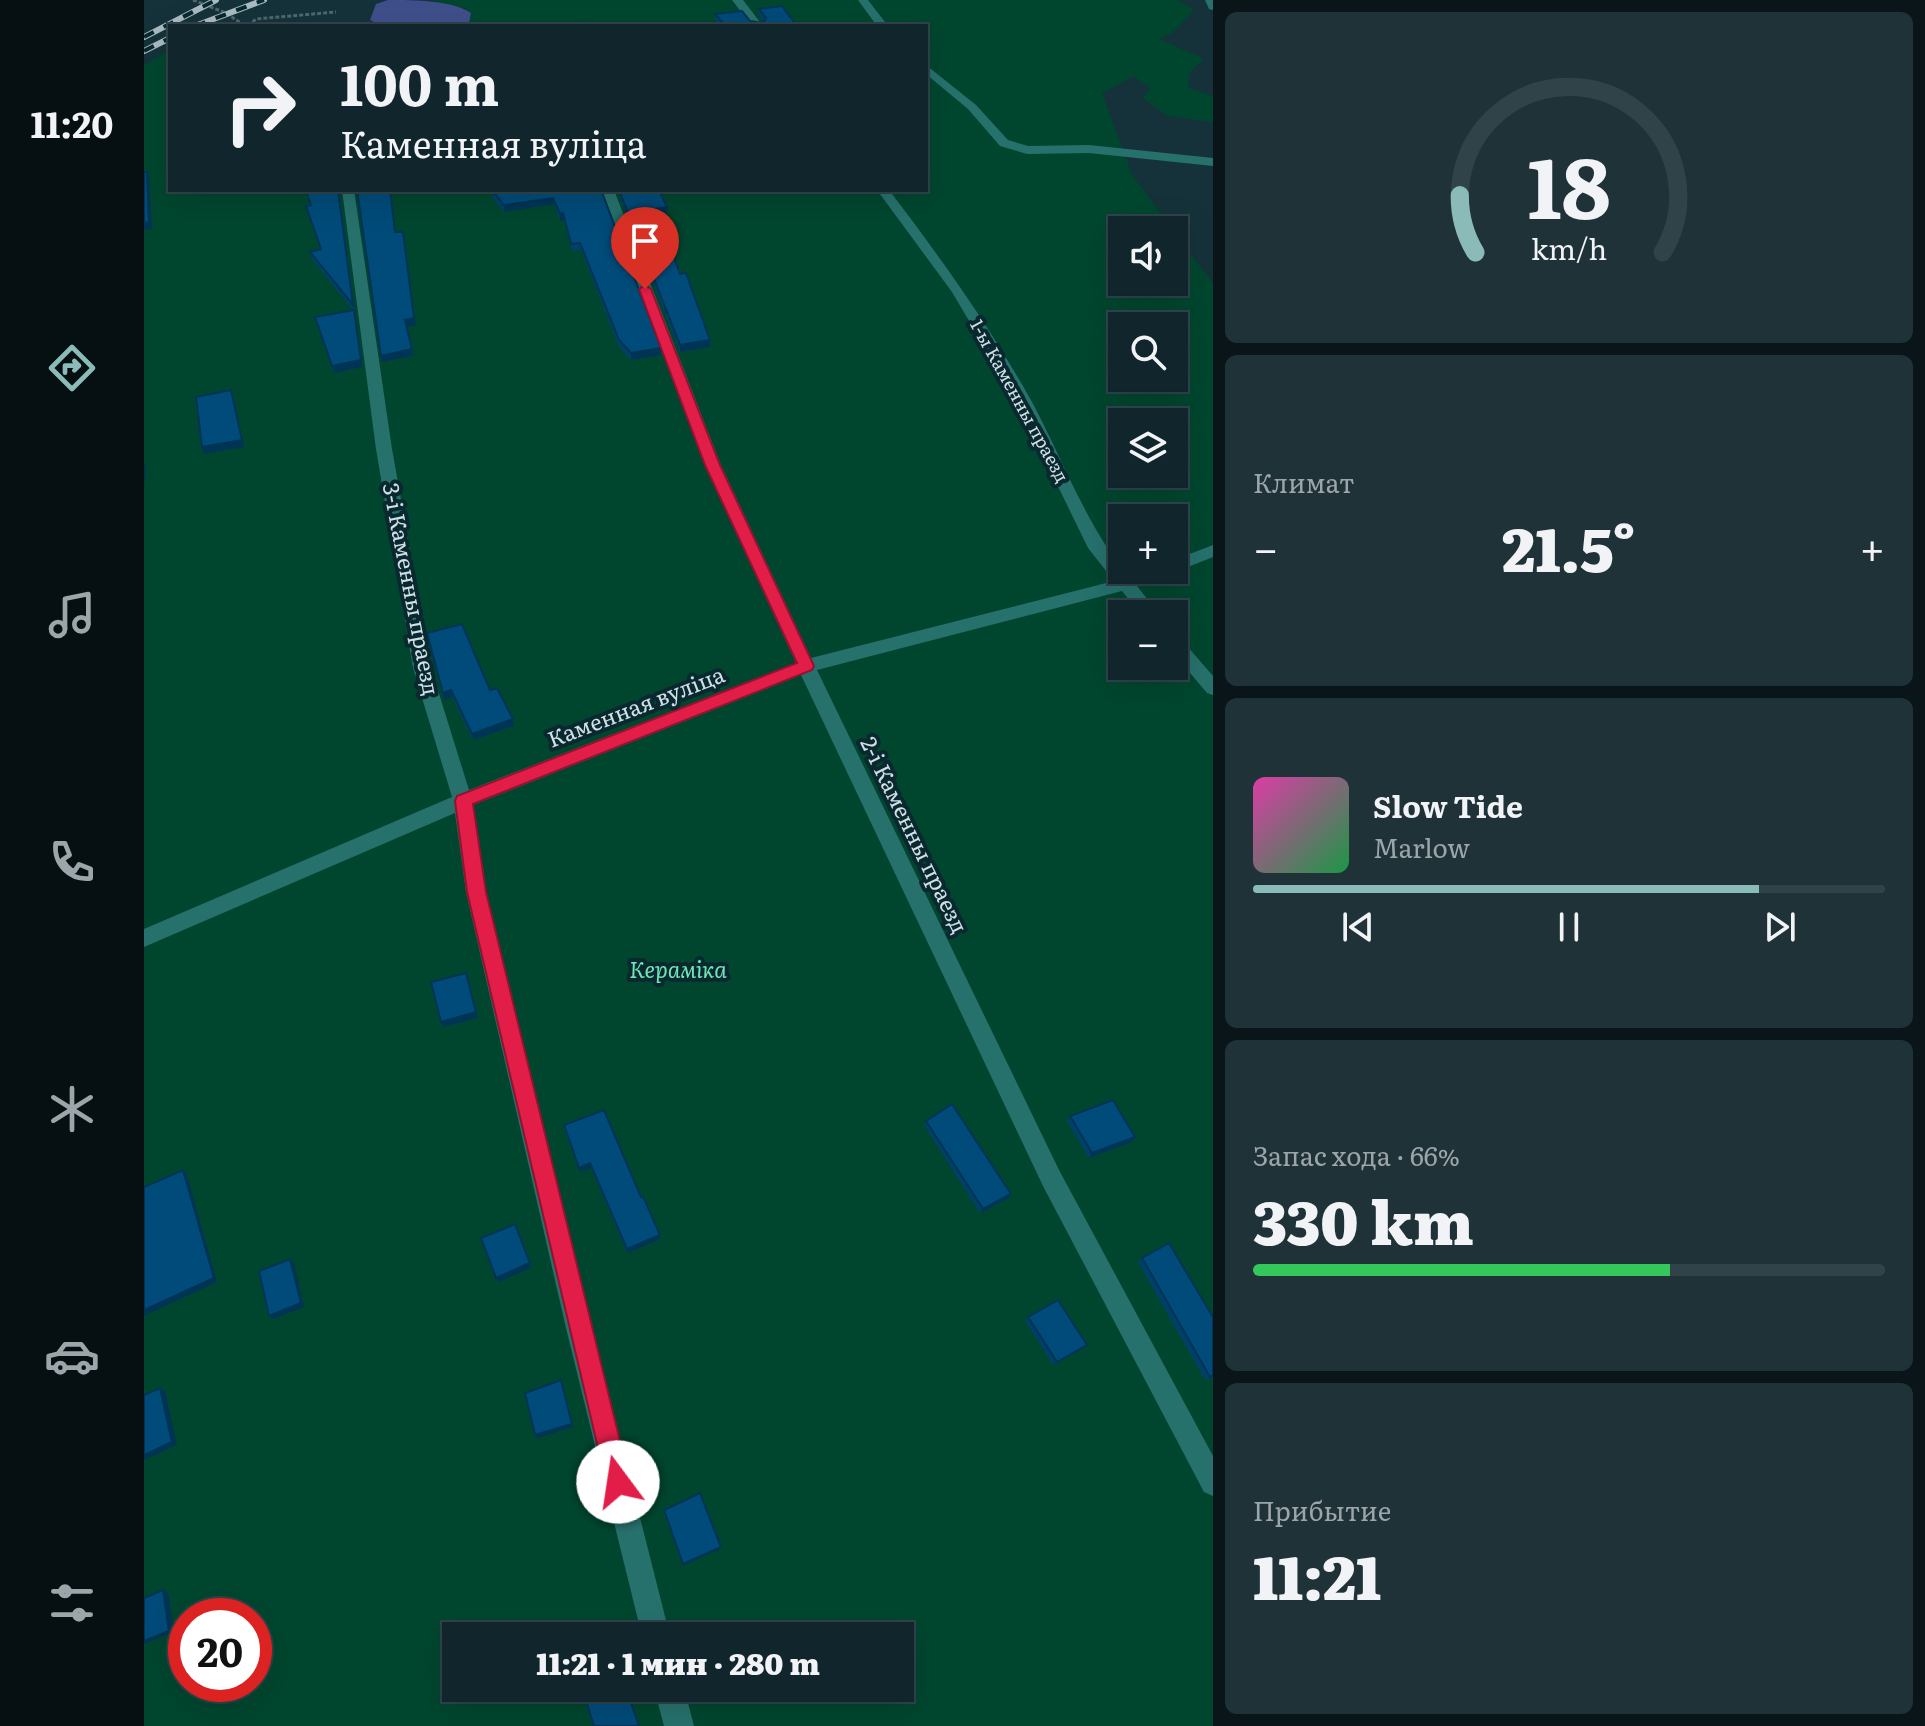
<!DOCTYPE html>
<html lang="ru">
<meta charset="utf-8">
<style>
:root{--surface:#10262c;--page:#1e3238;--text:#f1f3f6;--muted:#9ca5a9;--line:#304348;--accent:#8bbbb9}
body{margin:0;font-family:Literata,serif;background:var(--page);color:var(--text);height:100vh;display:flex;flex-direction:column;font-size:30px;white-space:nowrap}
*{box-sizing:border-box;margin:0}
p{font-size:26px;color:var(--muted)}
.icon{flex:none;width:44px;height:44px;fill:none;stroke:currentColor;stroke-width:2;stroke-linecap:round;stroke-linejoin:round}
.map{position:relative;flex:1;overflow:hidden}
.side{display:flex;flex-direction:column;gap:12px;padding:12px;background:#091518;width:712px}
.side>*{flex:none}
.top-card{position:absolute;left:24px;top:24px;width:760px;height:168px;border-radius:0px;box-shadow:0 8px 32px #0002,0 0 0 2px var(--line);background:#10262c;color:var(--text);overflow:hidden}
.buttons{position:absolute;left:964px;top:216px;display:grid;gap:16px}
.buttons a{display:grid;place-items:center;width:80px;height:80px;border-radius:0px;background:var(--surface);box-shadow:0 8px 32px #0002,0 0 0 2px var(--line);font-size:40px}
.speed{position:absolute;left:24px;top:1598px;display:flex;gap:16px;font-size:40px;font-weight:700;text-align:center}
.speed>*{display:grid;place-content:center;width:104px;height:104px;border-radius:50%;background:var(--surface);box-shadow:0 8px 32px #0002,0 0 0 2px var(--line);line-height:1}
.speed .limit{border:12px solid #d22;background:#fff;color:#111}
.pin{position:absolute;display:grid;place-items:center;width:68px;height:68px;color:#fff;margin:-82px -34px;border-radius:50% 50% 50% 0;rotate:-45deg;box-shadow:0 0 8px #0007}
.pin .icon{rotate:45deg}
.me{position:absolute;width:88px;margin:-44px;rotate:346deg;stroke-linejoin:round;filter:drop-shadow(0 0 6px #0008)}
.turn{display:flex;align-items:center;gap:28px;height:168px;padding:0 40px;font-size:36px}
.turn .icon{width:104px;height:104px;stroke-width:2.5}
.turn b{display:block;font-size:56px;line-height:68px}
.big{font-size:60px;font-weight:800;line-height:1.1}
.side .card{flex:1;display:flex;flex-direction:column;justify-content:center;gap:12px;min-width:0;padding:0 28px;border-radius:12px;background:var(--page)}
.side .dial{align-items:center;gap:0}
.dial svg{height:208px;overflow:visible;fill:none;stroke:var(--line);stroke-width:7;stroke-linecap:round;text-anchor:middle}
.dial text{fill:var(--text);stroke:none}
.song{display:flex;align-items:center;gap:24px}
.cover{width:96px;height:96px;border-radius:12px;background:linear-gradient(135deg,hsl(320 70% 55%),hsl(140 70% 35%))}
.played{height:8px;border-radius:4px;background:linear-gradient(90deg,var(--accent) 80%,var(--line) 80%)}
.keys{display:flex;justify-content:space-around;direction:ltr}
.heat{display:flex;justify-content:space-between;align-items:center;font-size:44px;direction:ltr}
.charge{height:12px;border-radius:6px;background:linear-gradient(90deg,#34c759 66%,var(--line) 0)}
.trip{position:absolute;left:298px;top:1622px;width:472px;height:80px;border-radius:0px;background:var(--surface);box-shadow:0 8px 32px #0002,0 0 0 2px var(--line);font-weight:800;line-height:80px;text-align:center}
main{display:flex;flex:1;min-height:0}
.tabs{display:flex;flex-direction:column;width:144px;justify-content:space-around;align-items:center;background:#060f12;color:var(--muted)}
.tabs .icon{width:56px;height:56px}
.tabs .on{color:var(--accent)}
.tabs b{font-size:36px;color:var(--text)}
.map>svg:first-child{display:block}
</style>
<main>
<nav class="tabs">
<b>11:20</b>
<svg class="icon on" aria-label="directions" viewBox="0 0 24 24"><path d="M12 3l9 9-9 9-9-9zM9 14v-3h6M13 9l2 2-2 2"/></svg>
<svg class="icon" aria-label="music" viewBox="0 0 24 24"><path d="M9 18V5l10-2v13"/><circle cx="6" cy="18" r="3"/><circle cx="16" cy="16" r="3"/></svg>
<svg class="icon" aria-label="phone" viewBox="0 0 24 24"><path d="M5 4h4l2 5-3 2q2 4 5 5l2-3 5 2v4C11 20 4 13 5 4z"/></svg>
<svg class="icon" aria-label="climate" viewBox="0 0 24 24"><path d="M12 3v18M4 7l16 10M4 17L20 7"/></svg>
<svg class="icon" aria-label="car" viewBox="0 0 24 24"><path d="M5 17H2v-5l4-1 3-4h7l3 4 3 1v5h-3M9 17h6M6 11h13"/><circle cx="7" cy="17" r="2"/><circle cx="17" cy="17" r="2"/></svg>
<svg class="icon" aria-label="filters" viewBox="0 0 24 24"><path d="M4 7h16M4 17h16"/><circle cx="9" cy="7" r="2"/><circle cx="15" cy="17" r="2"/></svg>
</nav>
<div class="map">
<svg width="1069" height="1726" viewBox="0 0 1069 1726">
<rect width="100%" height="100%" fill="#15323a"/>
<path fill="#00462f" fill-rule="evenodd" d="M285,0H1034L1050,10L1028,33L1015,39L1060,59L1046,72L1044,88L1069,96V122L1024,116L999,98L1006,88L990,76L958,93L988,175L1029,230H978V282H1030V232L1069,283V1726H0V65L26,50V190H782V26H435L437,19L434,26H318L325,22L327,13L321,8ZM978,326H1030V378H978ZM978,422H1030V474H978ZM978,518H1030V570H978ZM978,614H1030V666H978ZM42,1616H110V1684H42ZM312,1636H756V1688H312Z"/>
<path fill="#3f4f8b" d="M244,0C269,0 308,0 327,13L325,23L318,26H237L226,20L232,4Z"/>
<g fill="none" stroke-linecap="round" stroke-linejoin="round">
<g stroke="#4e676e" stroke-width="3" stroke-dasharray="4 2" stroke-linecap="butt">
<polyline points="49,0 82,13 101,26"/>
<polyline points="104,26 112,19 192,12"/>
</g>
<g fill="#27716d" fill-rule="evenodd">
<polygon points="588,0 599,0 619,26 608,26"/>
<polygon points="714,0 724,0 744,26 733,26"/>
<polygon points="1061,0 1069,0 1069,10 1065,9"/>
<polygon points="782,65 832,105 864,140 884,146 945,145 1069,158 1069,166 945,153 883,154 856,146 824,109 782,74"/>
<path d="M198,190H210L248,449L287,668L325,790L652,663L561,465L458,190H470L577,465L667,658L970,581L944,548L873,402L808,292L733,190H745C797,258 846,327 888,402C920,462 942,525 984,576L1001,570H1030V560L1069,545V557C1042,568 1019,576 993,586L1015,614H996L978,591L673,670L915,1170L1069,1456V1496L1060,1492L899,1186L657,675L329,805L342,892L448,1328L526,1636H498L422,1328L322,892L311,813L0,947V929L308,797L269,668L232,449Z"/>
<polygon points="1030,636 1036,638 1069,676 1069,695 1063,693 1030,654"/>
<polygon points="510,1688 540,1688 550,1726 520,1726"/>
</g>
<g stroke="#a8bbc1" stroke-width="6">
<g id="rail">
<polyline points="51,26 120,0"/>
<polyline points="0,37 72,0"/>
<polyline points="0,51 26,38"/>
</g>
</g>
<use href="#rail" stroke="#0a282f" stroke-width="4" stroke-dasharray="11" stroke-linecap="butt"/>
</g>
<g fill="#004068">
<polygon points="615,9 653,26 576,26 571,20 571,14 606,21 619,23 615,15"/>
<polygon points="162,190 195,190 218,367 190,373 173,324 171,317 209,310 168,259 166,252 176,249 162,206 166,205"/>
<polygon points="347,190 457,190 517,348 517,355 487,360 475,347 437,250 428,251 420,220 416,221 410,204 360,212 349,198"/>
<polygon points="473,190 515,190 523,207 523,214 514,215 536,274 566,340 566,347 536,352"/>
<polygon points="283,633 346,690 370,726 329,740 308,697 300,700"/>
<polygon points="926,1116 991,1137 988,1142 945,1158 923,1121"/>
<polygon points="782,1121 865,1198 836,1213 780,1125"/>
<polygon points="420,1125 497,1197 516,1235 516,1239 483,1253 447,1168 436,1172"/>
<polygon points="998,1258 1069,1377 1061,1380 994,1262"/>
<polygon points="884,1317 940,1348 909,1365 881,1321"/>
</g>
<g fill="#003455">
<polygon points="3,172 5,178 8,229 0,230"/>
<polygon points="409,198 410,204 360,212 360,205"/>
<polygon points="523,207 523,214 512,215 512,209"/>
<polygon points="419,213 420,220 416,221 416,214"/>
<polygon points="260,238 272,325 263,327 261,320"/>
<polygon points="210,310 218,367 190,373 188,366"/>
<polygon points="566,340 566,347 536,352 536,345"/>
<polygon points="517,348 517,355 487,360 487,353"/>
<polygon points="268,349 269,356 238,362 237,356"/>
<polygon points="87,390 100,447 60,454 58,447"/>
<polygon points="0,463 2,467 0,489"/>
<polygon points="307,690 308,697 300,700 299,693"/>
<polygon points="369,719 370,726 329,740 328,734"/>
<polygon points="332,1012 334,1018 299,1027 297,1022"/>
<polygon points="991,1137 988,1142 945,1158 948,1153"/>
<polygon points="446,1163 447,1168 436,1172 435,1168"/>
<polygon points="39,1170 43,1175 73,1282 0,1316 0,1310"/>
<polygon points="867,1194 865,1198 836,1213 839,1209"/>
<polygon points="516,1235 516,1239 483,1253 483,1249"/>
<polygon points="146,1259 150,1263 160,1307 129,1319 125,1316"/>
<polygon points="386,1263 387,1268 354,1282 352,1278"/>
<polygon points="943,1345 940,1348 909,1365 913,1362"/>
<polygon points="418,1384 429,1427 393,1438 391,1435"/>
<polygon points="16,1388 21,1391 33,1445 0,1460 0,1455"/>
<polygon points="577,1547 576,1549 539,1566 539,1564"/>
<polygon points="19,1590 24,1592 30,1632 0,1644 0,1641"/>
</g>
<g fill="#004b79" stroke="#003455" stroke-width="2">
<polygon points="638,6 653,26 582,26 571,14 598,11 606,21 619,23 622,18 615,9"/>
<polygon points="0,172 3,172 5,222 0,223"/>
<polygon points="162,190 194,190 209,305 166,252 177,249 162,206 167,205"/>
<polygon points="213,190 246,190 251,232 259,232 270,318 261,320 268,349 237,356"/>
<polygon points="348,190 457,190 517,348 487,353 475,340 436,243 427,244 419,213 416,214 409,198 360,205"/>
<polygon points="475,190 515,190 523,207 512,209 536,274 542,273 566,340 536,345"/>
<polygon points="210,310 217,360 188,366 171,317"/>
<polygon points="87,390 98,440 58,447 52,397"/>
<polygon points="318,624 346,690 353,688 369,719 328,734 307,690 299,693 283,633"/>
<polygon points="322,973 332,1012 297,1022 287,982"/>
<polygon points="969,1100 991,1137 948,1153 926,1116"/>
<polygon points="808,1104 867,1194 839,1209 782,1121"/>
<polygon points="460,1110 497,1197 499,1196 516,1235 483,1249 446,1163 435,1168 420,1125"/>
<polygon points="39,1170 70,1278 0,1310 0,1187"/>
<polygon points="371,1224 386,1263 352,1278 337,1238"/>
<polygon points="1025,1243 1069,1317 1069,1375 1066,1377 998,1258"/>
<polygon points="146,1259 157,1303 125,1316 115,1271"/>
<polygon points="914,1300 943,1345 913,1362 884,1317"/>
<polygon points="417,1380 428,1424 391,1435 381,1393"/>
<polygon points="16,1388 28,1442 0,1455 0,1395"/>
<polygon points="556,1493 577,1547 539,1564 520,1510"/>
<polygon points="19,1590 25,1631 0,1641 0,1598"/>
<polygon points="438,1688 482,1688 495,1726 450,1726"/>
</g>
<polygon fill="#e11d48" stroke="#92132f" stroke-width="2" points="501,285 507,289 576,465 670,666 668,670 329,804 342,892 486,1482 482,1491 474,1494 465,1491 462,1482 323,892 311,801 313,796 653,663 561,465 495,289"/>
<g text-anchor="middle" stroke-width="8" stroke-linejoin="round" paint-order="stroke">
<g font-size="18" fill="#d0e1e6" stroke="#0a282f">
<text transform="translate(875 401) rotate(61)" y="6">1-ы Каменны праезд</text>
</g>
<g font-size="22" fill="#d0e1e6" stroke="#0a282f">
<text transform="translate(267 589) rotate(79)" y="8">3-і Каменны праезд</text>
<text transform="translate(492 707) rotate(-21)" y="8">Каменная вуліца</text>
<text transform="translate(770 835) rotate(64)" y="8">2-і Каменны праезд</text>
</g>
<g font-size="22" font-style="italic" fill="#6fe6b4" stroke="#0a282f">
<text x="534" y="978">Кераміка</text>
</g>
</g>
</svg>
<div class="buttons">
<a><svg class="icon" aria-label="sound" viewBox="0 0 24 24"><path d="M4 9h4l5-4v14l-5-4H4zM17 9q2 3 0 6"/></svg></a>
<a><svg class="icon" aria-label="search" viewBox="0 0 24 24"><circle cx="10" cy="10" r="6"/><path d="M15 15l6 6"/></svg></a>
<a><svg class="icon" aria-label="layers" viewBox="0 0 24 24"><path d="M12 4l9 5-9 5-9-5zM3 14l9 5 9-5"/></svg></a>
<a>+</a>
<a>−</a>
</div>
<div class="speed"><div class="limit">20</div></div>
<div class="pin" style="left:501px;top:289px;background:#d93025"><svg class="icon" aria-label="arrive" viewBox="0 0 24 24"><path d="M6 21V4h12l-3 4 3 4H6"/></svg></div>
<svg class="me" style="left:474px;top:1482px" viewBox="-20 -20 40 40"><circle r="19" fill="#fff"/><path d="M0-13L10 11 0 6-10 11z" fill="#e11d48"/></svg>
<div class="trip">11:21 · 1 мин · 280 m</div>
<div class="top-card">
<div class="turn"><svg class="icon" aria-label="right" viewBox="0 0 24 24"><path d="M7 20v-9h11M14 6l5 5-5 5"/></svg><div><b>100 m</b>Каменная вуліца</div></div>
</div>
</div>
<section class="side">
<div class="card dial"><svg viewBox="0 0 100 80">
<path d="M14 69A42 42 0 1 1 86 69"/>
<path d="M14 69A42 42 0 0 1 8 47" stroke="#8bbbb9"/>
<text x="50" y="56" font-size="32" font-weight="700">18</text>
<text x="50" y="72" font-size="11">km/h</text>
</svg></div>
<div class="card"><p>Климат</p>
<div class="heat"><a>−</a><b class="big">21.5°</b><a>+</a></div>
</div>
<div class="card">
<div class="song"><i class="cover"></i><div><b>Slow Tide</b><p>Marlow</p></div></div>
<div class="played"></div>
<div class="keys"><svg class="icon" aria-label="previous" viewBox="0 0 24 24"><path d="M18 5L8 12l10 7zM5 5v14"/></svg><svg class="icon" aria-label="pause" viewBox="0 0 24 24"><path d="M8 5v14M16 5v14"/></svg><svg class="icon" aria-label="next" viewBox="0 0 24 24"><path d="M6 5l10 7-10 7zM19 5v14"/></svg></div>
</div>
<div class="card"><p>Запас хода · 66%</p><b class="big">330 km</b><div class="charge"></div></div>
<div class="card"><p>Прибытие</p><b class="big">11:21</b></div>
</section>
</main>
